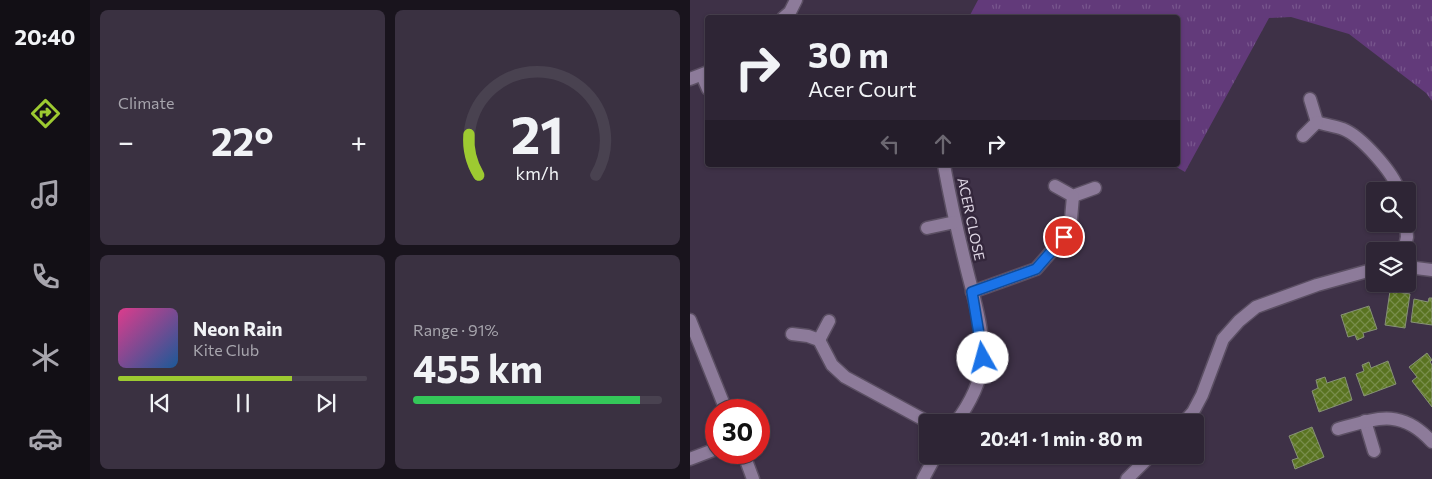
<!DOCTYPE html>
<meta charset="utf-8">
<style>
:root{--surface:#2e2535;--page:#3a3141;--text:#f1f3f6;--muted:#a7a5ad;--line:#494250;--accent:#9dca31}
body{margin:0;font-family:Commissioner,sans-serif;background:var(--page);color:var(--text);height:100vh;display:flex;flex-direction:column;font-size:19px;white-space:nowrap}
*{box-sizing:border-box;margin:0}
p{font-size:16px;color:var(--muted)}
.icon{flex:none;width:28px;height:28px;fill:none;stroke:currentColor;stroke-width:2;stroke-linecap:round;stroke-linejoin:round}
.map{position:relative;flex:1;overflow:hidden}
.drawer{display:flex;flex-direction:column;gap:10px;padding:10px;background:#19141d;width:600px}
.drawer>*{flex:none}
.hud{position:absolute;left:15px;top:15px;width:475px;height:152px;border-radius:5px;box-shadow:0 1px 4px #0004,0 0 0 1px var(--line);background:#2e2535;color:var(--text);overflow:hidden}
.controls{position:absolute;left:676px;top:182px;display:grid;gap:10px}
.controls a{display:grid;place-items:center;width:50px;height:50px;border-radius:5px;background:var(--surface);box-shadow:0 1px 4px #0004,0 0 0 1px var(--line);font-size:25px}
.speed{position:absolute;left:15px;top:399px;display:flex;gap:10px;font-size:25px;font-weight:700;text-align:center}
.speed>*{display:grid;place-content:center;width:65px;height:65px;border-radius:50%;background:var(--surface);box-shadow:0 1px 4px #0004,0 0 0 1px var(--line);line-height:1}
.speed .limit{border:8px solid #d22;background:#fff;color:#111}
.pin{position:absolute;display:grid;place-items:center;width:42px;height:42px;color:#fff;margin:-21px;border:2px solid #fff;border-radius:50%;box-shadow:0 1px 5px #0007}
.me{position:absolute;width:55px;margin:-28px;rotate:353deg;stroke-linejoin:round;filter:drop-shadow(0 0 4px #0008)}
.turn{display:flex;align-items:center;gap:18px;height:105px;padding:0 20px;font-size:22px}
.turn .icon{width:65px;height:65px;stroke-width:2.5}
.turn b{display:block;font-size:35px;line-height:42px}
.lanes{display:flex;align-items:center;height:48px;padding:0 20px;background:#0003;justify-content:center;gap:25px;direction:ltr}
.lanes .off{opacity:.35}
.big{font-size:38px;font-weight:700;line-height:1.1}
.drawer .tile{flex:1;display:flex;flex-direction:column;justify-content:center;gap:8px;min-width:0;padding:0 18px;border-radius:8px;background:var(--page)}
.drawer .dial{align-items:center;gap:0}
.dial svg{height:130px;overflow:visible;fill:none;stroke:var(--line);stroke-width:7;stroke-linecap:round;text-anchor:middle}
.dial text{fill:var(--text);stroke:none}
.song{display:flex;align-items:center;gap:15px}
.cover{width:60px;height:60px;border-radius:8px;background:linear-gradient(135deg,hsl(330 70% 55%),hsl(210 70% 35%))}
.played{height:5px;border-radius:2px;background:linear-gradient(90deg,var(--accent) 70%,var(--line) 70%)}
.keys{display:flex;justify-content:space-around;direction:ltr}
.heat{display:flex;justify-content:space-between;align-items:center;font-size:28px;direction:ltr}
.charge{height:8px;border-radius:4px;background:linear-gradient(90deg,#34c759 91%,var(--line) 0)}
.drawer .tiles{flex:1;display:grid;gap:10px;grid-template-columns:repeat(2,1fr)}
.trip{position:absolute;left:229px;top:414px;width:285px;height:50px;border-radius:5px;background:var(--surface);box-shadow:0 1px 4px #0004,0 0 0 1px var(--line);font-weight:700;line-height:50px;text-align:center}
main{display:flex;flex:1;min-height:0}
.dock{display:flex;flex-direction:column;width:90px;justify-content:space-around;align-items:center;background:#120f15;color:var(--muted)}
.dock .icon{width:35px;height:35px}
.dock .current{color:var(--accent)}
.dock b{font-size:22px;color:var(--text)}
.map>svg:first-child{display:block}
</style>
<main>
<nav class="dock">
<b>20:40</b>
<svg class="icon current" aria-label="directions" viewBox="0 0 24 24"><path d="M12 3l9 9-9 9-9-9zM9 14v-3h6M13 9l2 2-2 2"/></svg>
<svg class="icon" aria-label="music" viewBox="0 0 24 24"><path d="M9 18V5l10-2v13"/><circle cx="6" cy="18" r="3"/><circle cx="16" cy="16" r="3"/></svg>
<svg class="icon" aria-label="phone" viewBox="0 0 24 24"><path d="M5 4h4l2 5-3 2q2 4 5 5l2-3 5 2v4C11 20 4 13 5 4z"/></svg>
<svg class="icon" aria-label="climate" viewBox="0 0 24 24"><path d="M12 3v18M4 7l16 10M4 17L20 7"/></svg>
<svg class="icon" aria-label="car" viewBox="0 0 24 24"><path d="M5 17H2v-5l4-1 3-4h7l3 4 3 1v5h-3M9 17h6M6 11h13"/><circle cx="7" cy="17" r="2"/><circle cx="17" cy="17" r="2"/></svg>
</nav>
<section class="drawer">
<div class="tiles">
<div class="tile"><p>Climate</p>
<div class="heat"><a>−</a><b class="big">22°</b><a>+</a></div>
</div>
<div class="tile dial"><svg viewBox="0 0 100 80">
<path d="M14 69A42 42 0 1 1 86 69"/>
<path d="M14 69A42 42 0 0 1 8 44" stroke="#9dca31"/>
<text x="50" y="56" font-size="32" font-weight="700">21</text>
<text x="50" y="72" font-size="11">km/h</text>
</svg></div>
<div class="tile">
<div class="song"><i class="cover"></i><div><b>Neon Rain</b><p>Kite Club</p></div></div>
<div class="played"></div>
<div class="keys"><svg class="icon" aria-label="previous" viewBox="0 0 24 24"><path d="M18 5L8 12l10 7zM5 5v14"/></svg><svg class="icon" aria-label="pause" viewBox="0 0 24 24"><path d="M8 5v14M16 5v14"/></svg><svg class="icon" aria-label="next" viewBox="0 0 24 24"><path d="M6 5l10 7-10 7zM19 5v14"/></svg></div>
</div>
<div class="tile"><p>Range · 91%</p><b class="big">455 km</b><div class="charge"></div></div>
</div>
</section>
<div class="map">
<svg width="742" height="479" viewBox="0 0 742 479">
<defs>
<pattern id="park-tufts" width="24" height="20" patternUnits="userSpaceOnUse" patternTransform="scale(1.25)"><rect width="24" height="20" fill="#623a7a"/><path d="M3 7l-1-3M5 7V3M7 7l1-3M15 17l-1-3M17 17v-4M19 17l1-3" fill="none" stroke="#78568d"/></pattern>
<pattern id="building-cross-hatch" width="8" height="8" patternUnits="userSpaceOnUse" patternTransform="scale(1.25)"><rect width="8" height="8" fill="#597320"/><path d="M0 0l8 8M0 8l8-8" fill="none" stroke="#788d4b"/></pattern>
</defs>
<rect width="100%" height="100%" fill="#3e3147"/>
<polygon fill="url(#park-tufts)" points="288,0 742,0 742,101 736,93 659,34 601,17 579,18 495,172 483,165 488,165 488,18 279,17"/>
<g fill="url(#building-cross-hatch)" stroke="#869176">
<polygon points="700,291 720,294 715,328 695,325"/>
<polygon points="739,298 742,298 742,325 721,322 724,299 738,302"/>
<polygon points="679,306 687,329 673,333 674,337 667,340 665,335 658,337 651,315"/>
<polygon points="737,353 742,360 740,362 742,365 742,407 722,381 727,377 719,367"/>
<polygon points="698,361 706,384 674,396 666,374 674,371 672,365 679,362 681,368"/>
<polygon points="635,377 637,383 655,377 662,400 629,412 622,391 628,388 626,380"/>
<polygon points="622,427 634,457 605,469 602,460 608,458 599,436"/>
</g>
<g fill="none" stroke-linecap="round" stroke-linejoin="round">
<g stroke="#5b4f63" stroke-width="15">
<g id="minor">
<polyline points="93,18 100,12 106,0"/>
<polyline points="12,75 18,89"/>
<polyline points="0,79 18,72"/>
<path d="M620,99L627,122C635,125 645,126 653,129C671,136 703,172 709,191"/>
<polyline points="613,136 627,122"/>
<path d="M254,165C260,198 267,230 275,262C282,292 293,325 293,356C293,379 279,405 266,422"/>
<polyline points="365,186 383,196 405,188"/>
<polyline points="237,228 265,222"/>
<polyline points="714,251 717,237 716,224"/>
<polyline points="718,267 742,270"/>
<polyline points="282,292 346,269 374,237 381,219 383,196"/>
<polyline points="0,320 36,410"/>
<polyline points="102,334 118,336 129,340 142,365 155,377 238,422"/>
<polyline points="129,340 139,321"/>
<polyline points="675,421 684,451"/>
<polyline points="494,422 503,412 512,395 533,339 549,321 566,307 627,285 685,269"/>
<path d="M648,429C687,418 711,408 742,442"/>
<polyline points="53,452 63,479"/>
<polyline points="0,459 26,449"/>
<polyline points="233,479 246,455"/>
<polyline points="437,479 461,455"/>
</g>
</g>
<use href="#minor" stroke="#8d7b9a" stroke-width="12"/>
</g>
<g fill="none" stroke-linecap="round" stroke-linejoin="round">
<g stroke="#114b97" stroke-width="12">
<polyline id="route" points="293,358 282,292 346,269 374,237"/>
</g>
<use href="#route" stroke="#1a73e8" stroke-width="9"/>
</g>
<g text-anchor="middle" stroke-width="5" stroke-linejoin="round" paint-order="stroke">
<g font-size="14" fill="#dfd7e5" stroke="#34273c">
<text transform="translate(281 219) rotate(78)" y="5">ACER CLOSE</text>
</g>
</g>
</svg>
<div class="controls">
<a><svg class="icon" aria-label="search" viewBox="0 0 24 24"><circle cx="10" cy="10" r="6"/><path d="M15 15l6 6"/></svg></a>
<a><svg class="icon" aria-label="layers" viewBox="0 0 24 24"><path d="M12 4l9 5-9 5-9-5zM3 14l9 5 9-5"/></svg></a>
</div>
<div class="speed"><div class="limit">30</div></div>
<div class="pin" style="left:374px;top:237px;background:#d93025"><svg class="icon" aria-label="arrive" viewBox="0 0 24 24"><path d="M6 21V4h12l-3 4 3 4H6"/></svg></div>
<svg class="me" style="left:293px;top:358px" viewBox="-20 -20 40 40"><circle r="19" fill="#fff"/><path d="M0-13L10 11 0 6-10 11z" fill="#1a73e8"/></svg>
<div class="trip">20:41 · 1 min · 80 m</div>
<div class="hud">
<div class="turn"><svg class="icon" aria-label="right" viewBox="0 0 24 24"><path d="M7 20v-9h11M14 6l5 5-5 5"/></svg><div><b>30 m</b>Acer Court</div></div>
<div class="lanes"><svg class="icon off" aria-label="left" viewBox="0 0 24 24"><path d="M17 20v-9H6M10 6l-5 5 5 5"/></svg><svg class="icon off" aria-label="ahead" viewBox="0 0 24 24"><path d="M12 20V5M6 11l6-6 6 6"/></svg><svg class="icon" aria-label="right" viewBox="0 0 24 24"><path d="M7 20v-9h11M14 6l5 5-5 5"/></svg></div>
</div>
</div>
</main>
